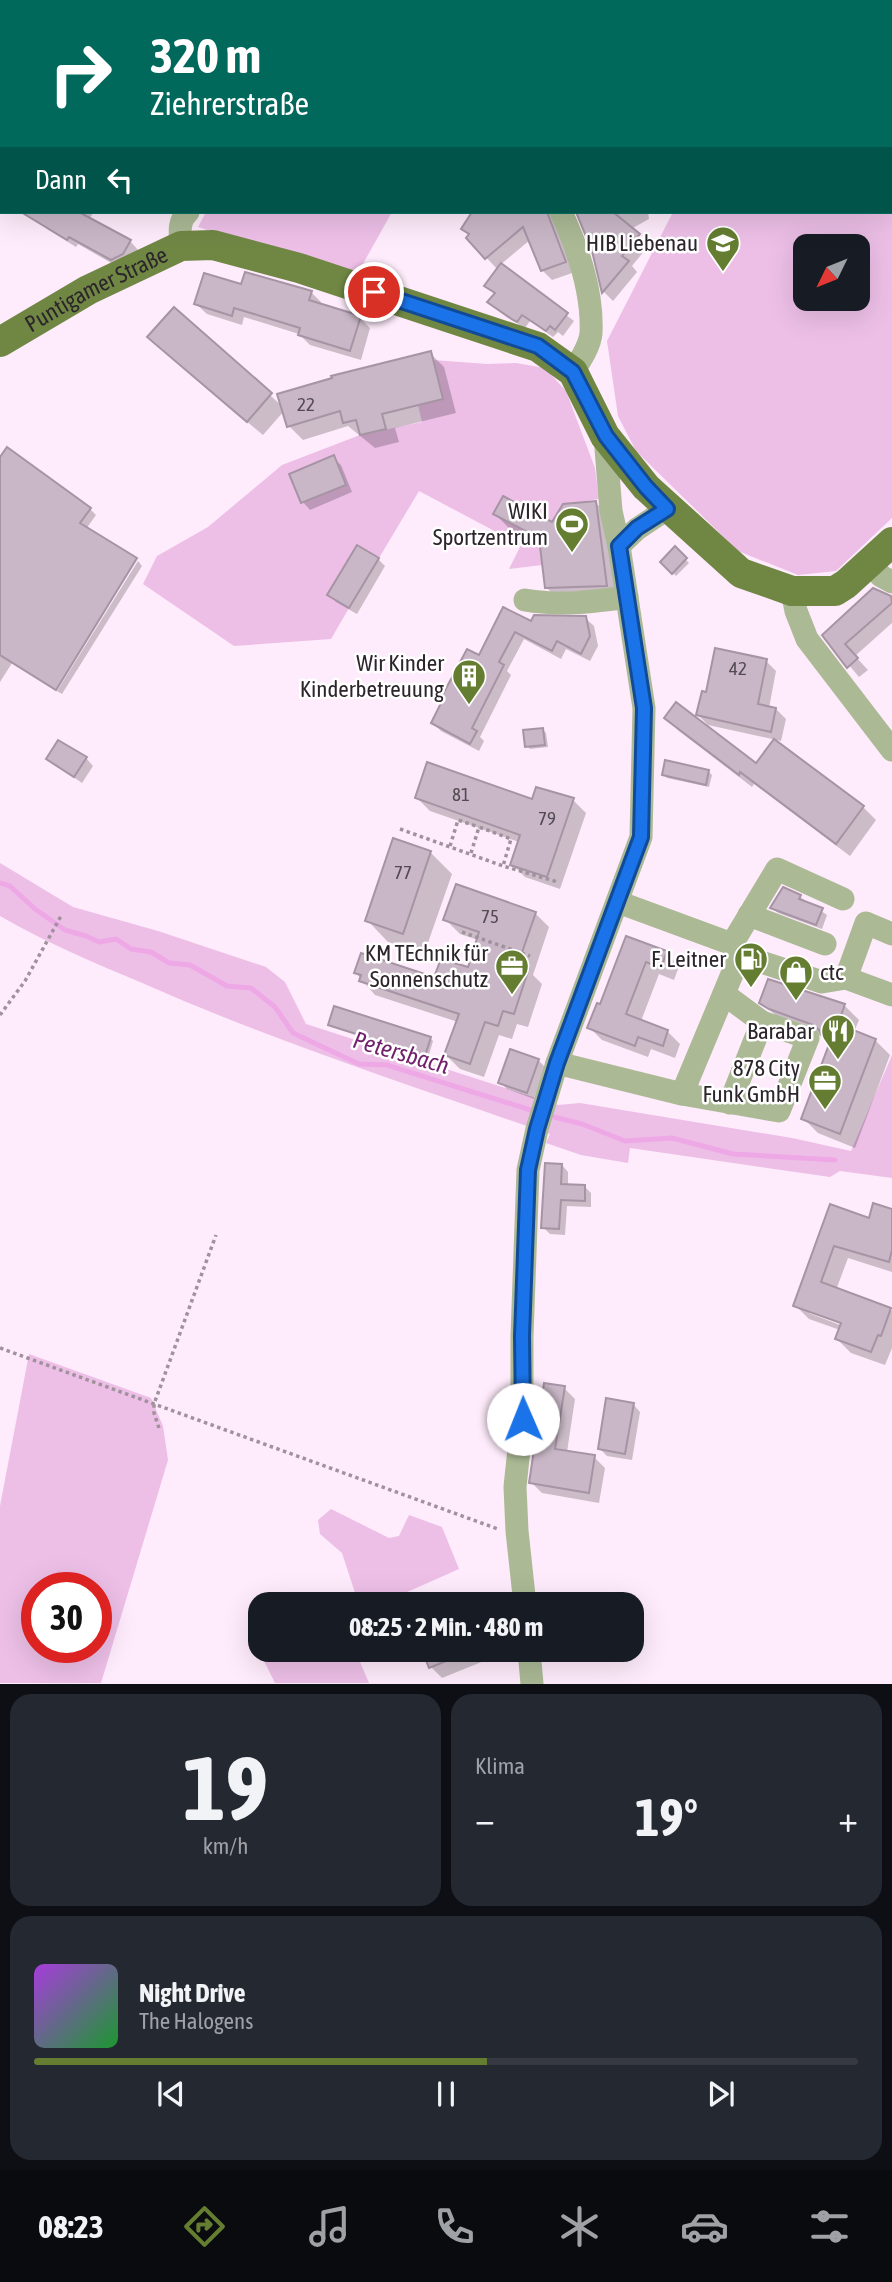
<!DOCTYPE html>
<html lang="de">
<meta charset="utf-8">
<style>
:root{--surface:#171b24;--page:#242831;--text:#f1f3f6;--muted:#9ea1a6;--line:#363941;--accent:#647d30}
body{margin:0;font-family:"Asap Condensed",sans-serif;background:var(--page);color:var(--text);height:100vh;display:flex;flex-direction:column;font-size:26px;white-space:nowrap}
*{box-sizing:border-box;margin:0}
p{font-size:23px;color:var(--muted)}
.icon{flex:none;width:38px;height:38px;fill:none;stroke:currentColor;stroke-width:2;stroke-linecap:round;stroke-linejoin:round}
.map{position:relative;height:1684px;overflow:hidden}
.panel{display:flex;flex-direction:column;gap:10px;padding:10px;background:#0d0f14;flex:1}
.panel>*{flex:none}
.guide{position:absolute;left:0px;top:0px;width:892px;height:214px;box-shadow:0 7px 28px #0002;background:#00695c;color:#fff;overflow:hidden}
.needle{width:46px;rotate:227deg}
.buttons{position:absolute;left:793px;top:234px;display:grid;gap:14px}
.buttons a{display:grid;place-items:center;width:77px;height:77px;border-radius:14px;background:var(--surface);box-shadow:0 7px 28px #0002;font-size:35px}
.speed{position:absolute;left:21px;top:1572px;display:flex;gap:14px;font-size:35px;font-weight:700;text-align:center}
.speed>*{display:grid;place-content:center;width:91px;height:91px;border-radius:50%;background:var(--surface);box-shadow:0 7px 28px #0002;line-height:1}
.speed .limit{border:10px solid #d22;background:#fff;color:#111}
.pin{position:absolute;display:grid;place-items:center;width:60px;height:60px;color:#fff;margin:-30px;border:4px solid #fff;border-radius:50%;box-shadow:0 2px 7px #0007}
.me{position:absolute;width:77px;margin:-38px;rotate:359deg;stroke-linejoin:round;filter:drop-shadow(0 0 5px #0008)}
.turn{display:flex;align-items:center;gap:24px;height:147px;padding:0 35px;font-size:32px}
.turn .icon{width:91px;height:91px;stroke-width:2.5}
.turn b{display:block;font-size:49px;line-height:60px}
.then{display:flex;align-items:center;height:66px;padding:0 35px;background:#0003;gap:14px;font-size:26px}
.big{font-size:52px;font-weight:700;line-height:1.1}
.panel .card{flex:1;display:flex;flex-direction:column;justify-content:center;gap:10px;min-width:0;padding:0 24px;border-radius:21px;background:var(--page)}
.panel .dial{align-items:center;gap:0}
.dial b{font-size:91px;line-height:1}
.song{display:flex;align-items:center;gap:21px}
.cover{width:84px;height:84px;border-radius:10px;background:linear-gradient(135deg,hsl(280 70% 55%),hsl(130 70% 35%))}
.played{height:7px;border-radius:4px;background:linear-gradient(90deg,var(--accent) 55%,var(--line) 55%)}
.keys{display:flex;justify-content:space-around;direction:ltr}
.heat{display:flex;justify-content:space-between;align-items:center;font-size:38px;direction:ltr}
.panel .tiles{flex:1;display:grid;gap:10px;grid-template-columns:1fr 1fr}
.card:last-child{grid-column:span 2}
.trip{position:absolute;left:248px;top:1592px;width:396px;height:70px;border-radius:21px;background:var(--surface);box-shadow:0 7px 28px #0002;font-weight:700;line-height:70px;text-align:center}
.dock{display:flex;height:112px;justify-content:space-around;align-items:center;background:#090b0e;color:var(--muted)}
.dock .icon{width:49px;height:49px}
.dock .current{color:var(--accent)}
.dock b{font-size:32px;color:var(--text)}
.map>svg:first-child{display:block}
</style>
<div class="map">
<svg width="892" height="1684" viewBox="0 0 892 1684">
<rect width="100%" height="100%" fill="#feebfb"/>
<g fill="#edbfe7" fill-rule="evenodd">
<path d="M627,0H892V518L836,571L798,575L738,551L636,451L618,416L607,341L673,212H891V2ZM805,247H858V299H805Z"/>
<polygon points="206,212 392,212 355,278 198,227"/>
<polygon points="433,360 487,364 516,363 545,368 566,391 595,468 599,499 563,505 539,543 542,565 509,569 521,545 419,491 379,558 327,595 349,608 331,639 234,646 143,584 157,556 208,527 282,465 360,435 422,422 418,405 443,399"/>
<path d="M0,863L73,907L158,931L266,967L285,982L306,1024L558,1105L580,1103L792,1138L851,1151L892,1055V1178L840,1171L830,1177L630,1148L628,1163L581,1155L546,1143L550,1134C412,1086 273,1041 140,982C92,962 45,942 0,916Z"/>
<path d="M29,1354L151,1398L163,1426L168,1460L101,1683H0V1506ZM96,1587V1647H37V1587Z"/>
<polygon points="331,1509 389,1538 399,1536 409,1515 442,1527 459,1569 378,1605 359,1605 342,1553 320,1534 318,1520"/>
<polygon points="281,1650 355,1650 369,1683 275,1683 263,1659"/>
</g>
<g fill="#0003" fill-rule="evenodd">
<polygon points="10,0 51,0 9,2"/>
<polygon points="89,0 129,0 133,2 91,2"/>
<polygon points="150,0 163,0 167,2 149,2"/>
<polygon points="301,0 353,0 354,1 304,2"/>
<polygon points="518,0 545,0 542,2"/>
<polygon points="552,0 626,0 551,2"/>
<polygon points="2,22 2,75 0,75"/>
<polygon points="891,82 892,84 892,137 891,136"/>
<polygon points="44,212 94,212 89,219 130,241 138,250 131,262 120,268 78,244 76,247 47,229 38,221"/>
<polygon points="474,212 563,212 575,272 552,280 542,270 530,240 500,265 574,321 563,336 558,332 553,337 530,321 525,328 522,327 490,302 496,294 487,286 498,270 468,238 470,236 463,228"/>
<polygon points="577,212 648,212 649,219 631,229 649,245 632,266 637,272 613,301 604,292 594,251"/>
<polygon points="242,286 311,292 321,302 320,306 360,318 370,328 361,360 310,345 299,334 244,317 242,325 207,314 196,304"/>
<polygon points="174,309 282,406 430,353 444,367 456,413 395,428 399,442 375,448 348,426 303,440 289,426 284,411 263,435 164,352"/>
<polygon points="333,458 341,465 352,492 310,510 303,502 291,475"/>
<polygon points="0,461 90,509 96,515 86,529 135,559 54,689 12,663 0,682"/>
<polygon points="595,502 609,516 620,599 560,601 546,587 541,544 509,528 495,514 553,524"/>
<polygon points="675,549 689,563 676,576 662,562"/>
<polygon points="378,559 385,566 357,614 336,602 329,595"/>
<polygon points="138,561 142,566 62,694 57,691"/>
<polygon points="890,597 892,599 892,623 855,656 868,670 859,677 824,635"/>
<polygon points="504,609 532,624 585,618 594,626 598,646 590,661 566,649 561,659 524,639 507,671 511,675 480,737 484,741 479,751 441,731 433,723 479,658"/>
<polygon points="766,661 776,671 769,708 776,709 786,719 781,741 708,725 698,715 707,694"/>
<polygon points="666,718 757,766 775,741 863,807 876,820 850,856 754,784 752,787 679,731"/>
<polygon points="543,730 546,733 548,747 530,749 527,746"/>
<polygon points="86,758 93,766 82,783 48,759"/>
<polygon points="709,772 712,775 709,787 667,778 664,775"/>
<polygon points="417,798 573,800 586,813 560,889 525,877 512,864 519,842 430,811"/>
<polygon points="394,840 431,853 452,874 424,954 388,942 367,920"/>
<polygon points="800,897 827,915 822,929 778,913 772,908"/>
<polygon points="535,913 549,927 533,975 542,984 528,1027 517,1024 512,1039 499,1035 484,1077 460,1069 446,1055 458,1022 375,995 356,973 436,980 469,970 478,940 460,934 445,919"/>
<polygon points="627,938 666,953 679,966 674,980 659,974 641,1021 667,1031 680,1044 675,1058 651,1049 648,1057 602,1040 589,1027 601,1006"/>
<polygon points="761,1002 844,1005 859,1020 854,1032 875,1040 890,1055 855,1148 818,1133 803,1118 832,1043 827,1038 785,1024"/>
<polygon points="330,1024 430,1038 433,1041 428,1058 333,1027"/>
<polygon points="538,1060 545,1067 534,1099 507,1089 500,1082"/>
<polygon points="562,1165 568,1172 568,1186 584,1186 591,1193 591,1207 567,1206 565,1235 550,1234 543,1227"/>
<path d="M831,1206L870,1220L892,1210V1272L848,1258L836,1290L892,1311V1348L885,1365L851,1353L837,1339L840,1330L809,1319L795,1305ZM809,1310L849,1324L848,1328L809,1313Z"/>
<polygon points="564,1388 575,1399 567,1452 594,1457 605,1468 599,1503 542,1493 531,1482"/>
<polygon points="633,1404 640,1412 632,1460 607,1456 600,1449"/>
<polygon points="424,1650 511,1650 442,1678 431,1667"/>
</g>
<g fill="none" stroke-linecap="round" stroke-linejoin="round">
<g stroke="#eea8e6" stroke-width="5">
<polyline points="0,883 10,886 35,909 65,930 86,936 99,942 116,939 131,949 151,952 169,963 190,965 227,986 251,988 275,1007 293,1033 359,1064 387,1065 537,1112"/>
<polyline points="546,1115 582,1124 625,1141 672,1138 733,1154 835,1160"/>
</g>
</g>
<g fill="#c9b7c7" stroke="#a694a4" stroke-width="2">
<polygon points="21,212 79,212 131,240 123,254 111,260 69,237 67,240"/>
<polygon points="472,212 547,212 566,262 541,271 523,227 485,259 466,238 469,234 461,229"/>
<polygon points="576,212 613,212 640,234 622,256 629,261 602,293 592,251"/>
<polygon points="501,263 568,313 555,330 550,326 546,331 522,315 517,322 513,320 487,302 495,293 484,286"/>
<polygon points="245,272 312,291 309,300 361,316 350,351 298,335 300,328 234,308 232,316 194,304 204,273 241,284"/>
<polygon points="174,307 272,393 247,422 147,337"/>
<polygon points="431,351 443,399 382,414 386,429 360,435 356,420 343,423 340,411 287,427 277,394 332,378 331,376"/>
<polygon points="7,447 91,508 80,523 137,558 56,690 0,655 0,457"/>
<polygon points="334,455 346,485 301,503 289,474"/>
<polygon points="503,496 552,522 563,504 596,501 607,586 545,588 539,538 493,514"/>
<polygon points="357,545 379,558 349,608 327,595"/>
<polygon points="675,546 687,558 672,574 660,562"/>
<polygon points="873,588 891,596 892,603 845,644 858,658 847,668 822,635"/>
<polygon points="503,607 531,621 534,615 586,616 590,636 581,654 557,641 552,651 515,632 499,662 504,665 472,728 477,731 470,744 431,723 444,697 442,696 467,649 479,655"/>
<polygon points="715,648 767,659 758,704 776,708 771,732 696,715 702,691 706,692"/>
<polygon points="676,702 756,763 774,739 864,806 836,844 740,772 739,775 664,718"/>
<polygon points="543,728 545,745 525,747 523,730"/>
<polygon points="58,740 87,757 74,777 46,759"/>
<polygon points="665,760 709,770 706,785 662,775"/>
<polygon points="427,762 532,799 536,787 574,798 547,877 510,865 520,835 415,798"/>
<polygon points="393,838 431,851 403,934 365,921"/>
<polygon points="456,884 536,912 518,964 529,968 514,1014 503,1011 498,1026 485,1022 470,1064 444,1055 459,1014 359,981 361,975 354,973 361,953 434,977 441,959 468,967 479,932 443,920"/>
<polygon points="783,887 801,895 799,899 823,908 816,925 770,908"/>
<polygon points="626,936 667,951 661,968 646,962 626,1014 668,1030 663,1046 638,1037 635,1046 587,1028 597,1003 600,1004"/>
<polygon points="768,979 845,1004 838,1024 876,1039 840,1134 801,1119 831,1039 822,1036 819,1030 813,1025 769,1009 759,1003"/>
<polygon points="334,1006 431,1037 425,1056 328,1025"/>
<polygon points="510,1049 539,1059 527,1093 498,1083"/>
<polygon points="545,1163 562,1164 561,1184 585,1185 585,1201 561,1200 559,1229 541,1228"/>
<polygon points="873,1203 892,1209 892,1250 889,1262 834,1246 821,1282 891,1308 881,1336 878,1335 871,1352 835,1339 841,1323 793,1306 830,1204 869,1218"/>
<polygon points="544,1383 565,1386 555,1449 595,1455 589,1493 529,1483"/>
<polygon points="606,1398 634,1403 625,1454 598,1449"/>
<polygon points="422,1650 471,1650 471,1651 429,1668"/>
</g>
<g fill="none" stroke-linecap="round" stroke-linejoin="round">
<g stroke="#9f929d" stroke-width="3.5" stroke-dasharray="3.5 3.5" stroke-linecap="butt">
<polyline points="400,829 503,866 558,882"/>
<polyline points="450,846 458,820 479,827"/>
<polyline points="471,853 479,827 511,839 503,866"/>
<polyline points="462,932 530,956"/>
<polyline points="0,1015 25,981 61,916"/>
<polyline points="0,1348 498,1529"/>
<polyline points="159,1428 154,1413 154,1404 216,1235"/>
</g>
<g stroke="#abb995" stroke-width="23">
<polyline points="501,0 503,2"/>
<polyline points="421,2 425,0"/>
<path d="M561,212C578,249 593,291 591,333C590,346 580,361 573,372"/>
<path d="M181,246C180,233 178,221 188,212"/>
<polyline points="619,546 637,529 667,509"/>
<polyline points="869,563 881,576 892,582"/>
<polyline points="792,591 796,611 807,639 892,750"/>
<path d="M525,600C560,606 592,602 627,597"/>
<polyline points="618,902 732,944 740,955 822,982 846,978 892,995"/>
<polyline points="749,915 825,944"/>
<polyline points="732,944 777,869 843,899"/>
<polyline points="846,978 866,923 892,934"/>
<polyline points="557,1063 682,1094 779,1111 808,1038 762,1022 724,994"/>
<polyline points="682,1094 740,955"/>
<polyline points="730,1103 762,1022"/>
<polyline points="525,1605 517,1531 515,1487 522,1420 522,1336 528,1170 537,1129 557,1063 641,837 644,708 619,546 611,511 605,436"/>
<polyline points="529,1650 532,1684"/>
</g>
<path stroke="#708744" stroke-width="30" id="s1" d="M0,342L88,290L181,246L213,245L299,268L538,347L573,372L605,436L646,487L741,573L792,591H835L846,584L892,542"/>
</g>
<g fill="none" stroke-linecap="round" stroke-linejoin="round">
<g stroke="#114b97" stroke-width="18">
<polyline id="route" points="374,292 538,346 573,372 606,436 646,487 667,509 637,528 619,546 644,708 641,837 557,1063 537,1129 528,1170 522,1336 523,1419"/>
</g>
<use href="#route" stroke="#1a73e8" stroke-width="12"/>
</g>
<defs>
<g id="school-pin" transform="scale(1.75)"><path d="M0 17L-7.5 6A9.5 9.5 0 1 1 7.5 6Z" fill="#647d30" stroke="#fff"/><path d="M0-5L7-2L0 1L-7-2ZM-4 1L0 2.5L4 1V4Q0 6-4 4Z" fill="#fff"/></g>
<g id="stadium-pin" transform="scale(1.75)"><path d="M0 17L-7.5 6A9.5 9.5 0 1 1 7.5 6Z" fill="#647d30" stroke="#fff"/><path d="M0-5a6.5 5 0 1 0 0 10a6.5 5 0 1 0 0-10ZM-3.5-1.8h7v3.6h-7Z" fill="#fff"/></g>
<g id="building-pin" transform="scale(1.75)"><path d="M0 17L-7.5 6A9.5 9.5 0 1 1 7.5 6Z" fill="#647d30" stroke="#fff"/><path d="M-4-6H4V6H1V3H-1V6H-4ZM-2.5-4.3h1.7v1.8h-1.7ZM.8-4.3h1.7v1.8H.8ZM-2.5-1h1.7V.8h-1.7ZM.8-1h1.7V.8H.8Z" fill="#fff"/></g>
<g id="fuel-pin" transform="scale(1.75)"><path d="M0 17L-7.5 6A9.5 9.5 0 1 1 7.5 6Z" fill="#647d30" stroke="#fff"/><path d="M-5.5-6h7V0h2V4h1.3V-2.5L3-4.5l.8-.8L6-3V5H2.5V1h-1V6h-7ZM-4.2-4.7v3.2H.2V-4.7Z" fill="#fff"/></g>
<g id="office-pin" transform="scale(1.75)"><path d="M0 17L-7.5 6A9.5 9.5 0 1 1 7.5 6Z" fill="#647d30" stroke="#fff"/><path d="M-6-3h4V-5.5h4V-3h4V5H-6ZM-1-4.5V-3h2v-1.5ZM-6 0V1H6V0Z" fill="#fff"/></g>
<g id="shop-pin" transform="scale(1.75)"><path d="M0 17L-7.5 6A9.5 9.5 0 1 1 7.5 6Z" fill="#647d30" stroke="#fff"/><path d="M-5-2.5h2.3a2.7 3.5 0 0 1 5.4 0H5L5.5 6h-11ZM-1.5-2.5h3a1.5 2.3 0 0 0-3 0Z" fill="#fff"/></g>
<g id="restaurant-pin" transform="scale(1.75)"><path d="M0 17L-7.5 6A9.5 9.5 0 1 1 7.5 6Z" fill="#647d30" stroke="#fff"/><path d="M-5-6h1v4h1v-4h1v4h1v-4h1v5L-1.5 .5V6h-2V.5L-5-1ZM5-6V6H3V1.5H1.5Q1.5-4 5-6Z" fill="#fff"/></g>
</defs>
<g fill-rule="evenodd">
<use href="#school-pin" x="723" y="243"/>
<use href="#stadium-pin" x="572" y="524"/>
<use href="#building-pin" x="469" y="676"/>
<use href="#fuel-pin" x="751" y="959"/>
<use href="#office-pin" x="512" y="966"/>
<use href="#shop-pin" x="796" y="972"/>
<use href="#restaurant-pin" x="838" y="1031"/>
<use href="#office-pin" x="825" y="1081"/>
</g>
<g text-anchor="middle" stroke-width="5" stroke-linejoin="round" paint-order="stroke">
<g font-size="19" fill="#534a52">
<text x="306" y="411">22</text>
<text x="738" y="675">42</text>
<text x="461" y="801">81</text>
<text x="547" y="825">79</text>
<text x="403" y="879">77</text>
<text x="490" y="923">75</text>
</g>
<g font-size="23" fill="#2c252b" stroke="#fff" text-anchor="end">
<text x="698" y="251">HIB Liebenau</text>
<text x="548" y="519">WIKI<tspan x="548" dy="26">Sportzentrum</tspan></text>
<text x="444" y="671">Wir Kinder<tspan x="444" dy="26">Kinderbetreuung</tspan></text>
<text x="488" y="961">KM TEchnik für<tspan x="488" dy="26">Sonnenschutz</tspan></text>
<text x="726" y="967">F. Leitner</text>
<text x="820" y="980" text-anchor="start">ctc</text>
<text x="814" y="1039">Barabar</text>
<text x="800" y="1076">878 City<tspan x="800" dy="26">Funk GmbH</tspan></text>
</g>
<g font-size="23" fill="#2c252b" stroke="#fff">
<text dy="8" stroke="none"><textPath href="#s1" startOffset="110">Puntigamer Straße</textPath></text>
</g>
<g font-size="24" font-style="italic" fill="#72226d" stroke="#fff">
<text transform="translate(401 1053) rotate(16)" y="8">Petersbach</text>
</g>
</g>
</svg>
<div class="buttons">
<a><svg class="needle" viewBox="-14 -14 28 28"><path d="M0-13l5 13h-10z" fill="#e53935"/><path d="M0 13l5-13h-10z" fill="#9ea1a6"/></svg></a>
</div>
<div class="speed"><div class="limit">30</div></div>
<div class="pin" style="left:374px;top:292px;background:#d93025"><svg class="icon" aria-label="arrive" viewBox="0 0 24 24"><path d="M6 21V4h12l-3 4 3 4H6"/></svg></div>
<svg class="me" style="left:523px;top:1419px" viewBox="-20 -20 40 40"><circle r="19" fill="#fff"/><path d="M0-13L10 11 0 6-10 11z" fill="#1a73e8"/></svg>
<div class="trip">08:25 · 2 Min. · 480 m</div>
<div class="guide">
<div class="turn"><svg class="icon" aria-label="right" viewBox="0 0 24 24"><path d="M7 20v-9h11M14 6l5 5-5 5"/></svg><div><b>320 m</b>Ziehrerstraße</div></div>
<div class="then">Dann<svg class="icon" aria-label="left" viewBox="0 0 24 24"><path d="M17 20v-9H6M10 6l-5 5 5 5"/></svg></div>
</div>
</div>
<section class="panel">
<div class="tiles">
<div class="card dial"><b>19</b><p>km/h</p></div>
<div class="card"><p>Klima</p>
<div class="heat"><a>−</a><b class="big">19°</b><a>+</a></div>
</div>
<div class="card">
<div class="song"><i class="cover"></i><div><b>Night Drive</b><p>The Halogens</p></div></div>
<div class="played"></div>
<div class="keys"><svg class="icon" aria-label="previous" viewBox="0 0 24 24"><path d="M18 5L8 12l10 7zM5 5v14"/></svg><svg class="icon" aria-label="pause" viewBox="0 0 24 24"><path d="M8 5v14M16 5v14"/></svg><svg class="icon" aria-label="next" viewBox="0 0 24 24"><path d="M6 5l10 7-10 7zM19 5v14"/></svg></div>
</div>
</div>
</section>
<nav class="dock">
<b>08:23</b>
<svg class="icon current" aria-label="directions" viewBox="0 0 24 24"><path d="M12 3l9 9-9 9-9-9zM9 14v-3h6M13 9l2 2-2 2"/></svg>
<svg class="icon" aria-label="music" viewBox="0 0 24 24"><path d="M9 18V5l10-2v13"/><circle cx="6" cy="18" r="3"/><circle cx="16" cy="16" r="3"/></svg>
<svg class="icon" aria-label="phone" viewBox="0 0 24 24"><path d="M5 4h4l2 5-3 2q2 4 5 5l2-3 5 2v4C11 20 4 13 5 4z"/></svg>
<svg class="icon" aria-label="climate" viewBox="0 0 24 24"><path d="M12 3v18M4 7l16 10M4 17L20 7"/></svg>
<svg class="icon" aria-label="car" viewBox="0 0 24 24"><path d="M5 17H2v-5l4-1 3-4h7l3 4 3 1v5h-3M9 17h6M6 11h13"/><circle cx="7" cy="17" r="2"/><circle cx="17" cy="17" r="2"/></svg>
<svg class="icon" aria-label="filters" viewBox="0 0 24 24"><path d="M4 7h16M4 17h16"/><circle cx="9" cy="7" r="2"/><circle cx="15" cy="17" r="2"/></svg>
</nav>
